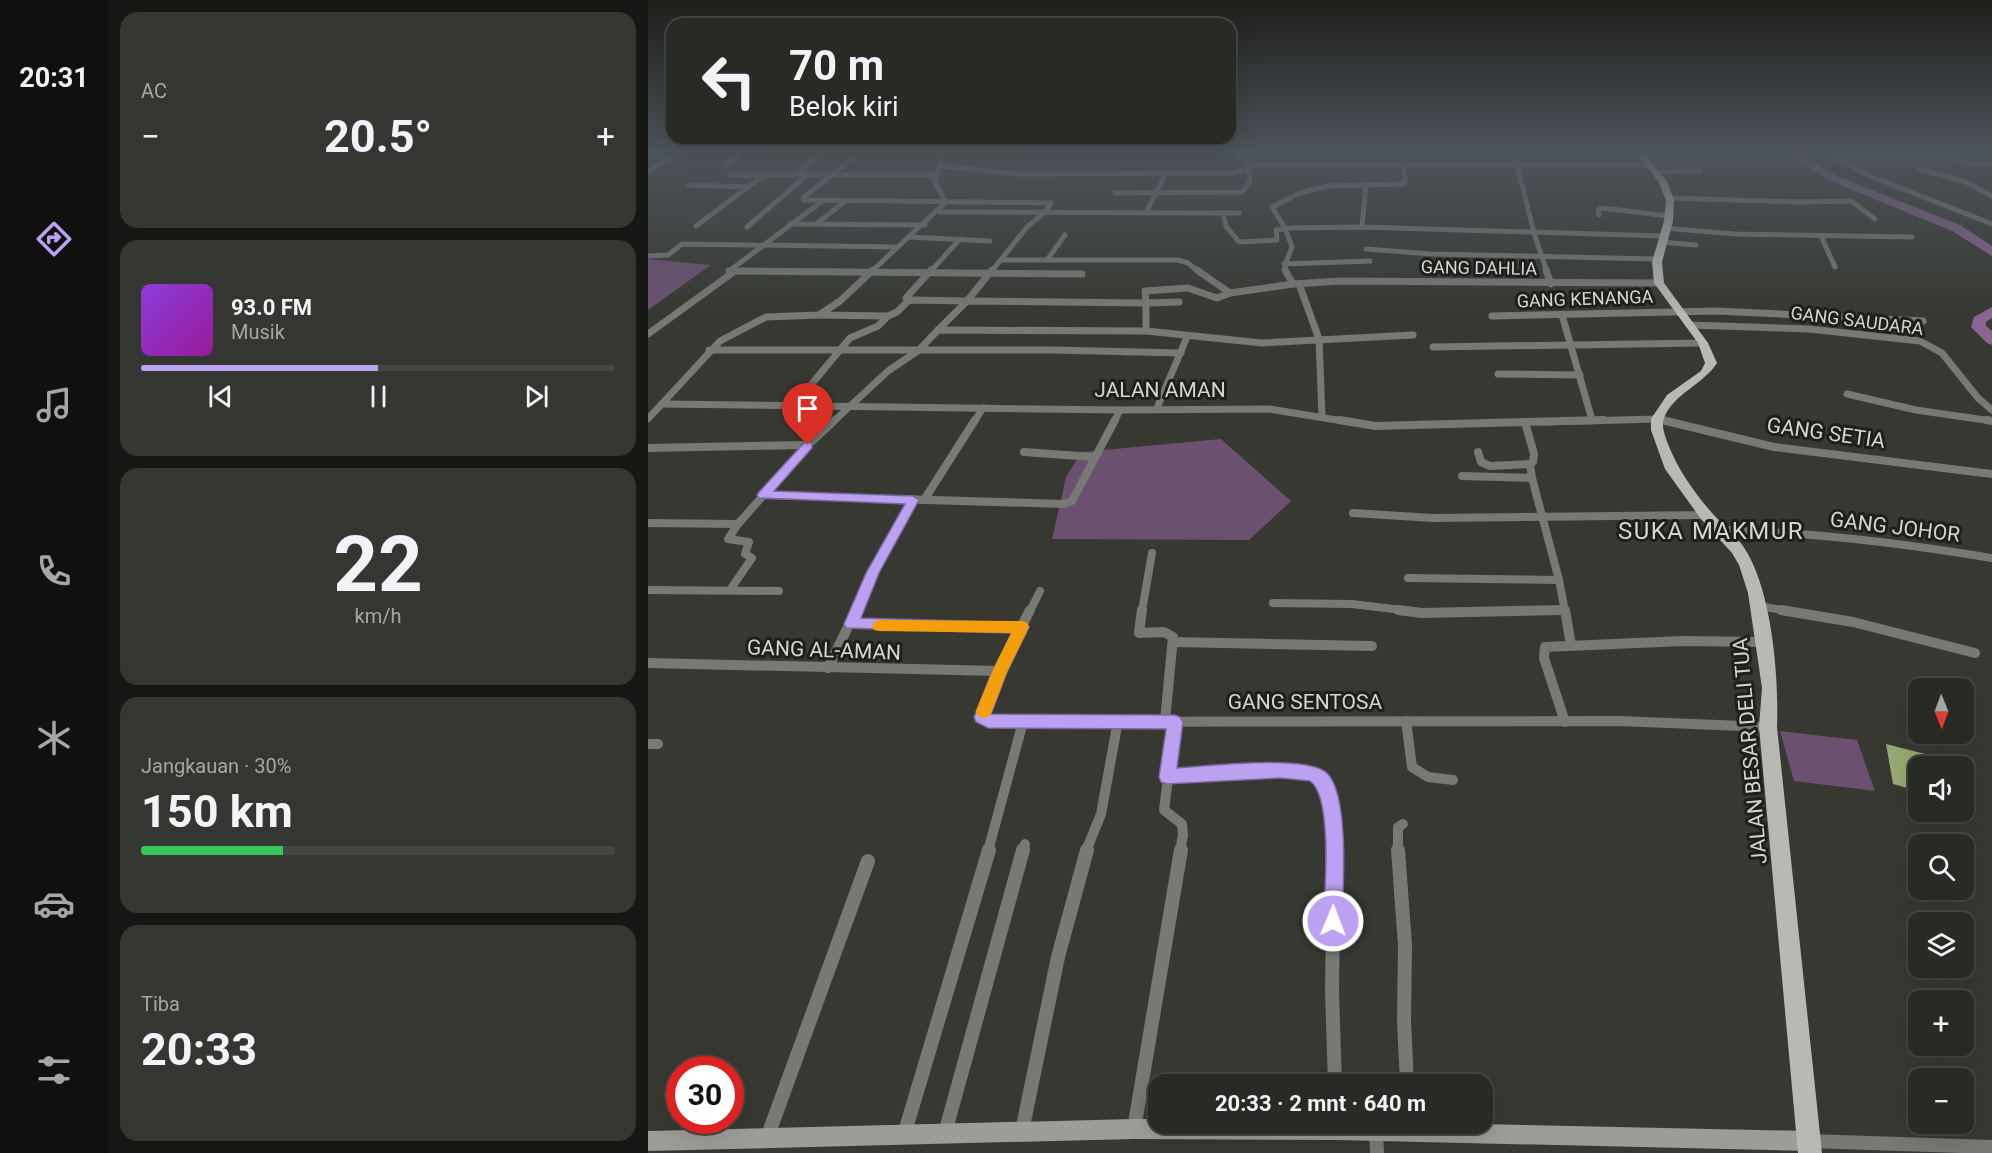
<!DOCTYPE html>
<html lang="id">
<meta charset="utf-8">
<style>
:root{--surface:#282a25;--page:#343632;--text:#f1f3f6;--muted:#a5a7a7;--line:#444642;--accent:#bca0f2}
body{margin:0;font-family:Roboto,sans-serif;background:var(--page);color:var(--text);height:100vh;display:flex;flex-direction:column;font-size:22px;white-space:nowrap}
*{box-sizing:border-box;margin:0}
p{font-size:20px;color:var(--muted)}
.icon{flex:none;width:33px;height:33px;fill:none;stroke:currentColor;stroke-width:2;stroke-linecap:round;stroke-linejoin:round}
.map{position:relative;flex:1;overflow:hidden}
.drawer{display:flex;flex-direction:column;gap:12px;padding:12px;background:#161714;width:540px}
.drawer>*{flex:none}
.banner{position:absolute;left:18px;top:18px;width:570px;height:126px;border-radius:18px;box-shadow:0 6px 24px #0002,0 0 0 2px var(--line);background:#282a25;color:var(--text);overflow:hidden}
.needle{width:39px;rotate:179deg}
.buttons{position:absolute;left:1260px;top:678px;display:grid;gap:12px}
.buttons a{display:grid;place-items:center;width:66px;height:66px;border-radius:12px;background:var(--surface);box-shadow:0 6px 24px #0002,0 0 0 2px var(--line);font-size:30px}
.speed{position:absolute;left:18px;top:1056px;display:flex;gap:12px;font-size:30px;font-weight:700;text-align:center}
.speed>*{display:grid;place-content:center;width:78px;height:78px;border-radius:50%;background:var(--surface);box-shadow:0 6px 24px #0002,0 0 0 2px var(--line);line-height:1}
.speed .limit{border:9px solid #d22;background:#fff;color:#111}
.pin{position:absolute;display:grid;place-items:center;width:51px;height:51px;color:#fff;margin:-62px -26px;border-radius:50% 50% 50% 0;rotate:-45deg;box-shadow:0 0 6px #0007}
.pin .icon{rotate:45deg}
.me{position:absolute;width:66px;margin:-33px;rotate:1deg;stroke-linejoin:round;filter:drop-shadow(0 0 4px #0008)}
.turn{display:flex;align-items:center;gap:21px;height:126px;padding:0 24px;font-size:27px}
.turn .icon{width:78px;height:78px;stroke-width:2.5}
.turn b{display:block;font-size:42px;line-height:51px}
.big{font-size:45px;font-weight:700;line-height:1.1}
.drawer .card{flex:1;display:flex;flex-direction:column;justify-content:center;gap:9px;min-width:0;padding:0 21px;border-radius:18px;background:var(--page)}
.drawer .dial{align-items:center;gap:0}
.dial b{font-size:78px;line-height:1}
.song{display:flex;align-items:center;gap:18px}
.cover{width:72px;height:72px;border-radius:9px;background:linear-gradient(135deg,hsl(270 70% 55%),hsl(300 70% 35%))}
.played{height:6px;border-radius:3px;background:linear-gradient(90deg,var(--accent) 50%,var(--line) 50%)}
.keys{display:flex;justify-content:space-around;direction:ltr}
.heat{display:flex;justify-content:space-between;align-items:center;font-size:33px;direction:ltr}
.charge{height:9px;border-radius:4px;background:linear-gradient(90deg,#34c759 30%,var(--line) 0)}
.trip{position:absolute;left:500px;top:1074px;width:345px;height:60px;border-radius:18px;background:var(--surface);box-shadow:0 6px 24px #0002,0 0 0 2px var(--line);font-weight:700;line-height:60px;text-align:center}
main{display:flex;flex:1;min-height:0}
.tabs{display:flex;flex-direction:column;width:108px;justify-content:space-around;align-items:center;background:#10110f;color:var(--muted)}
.tabs .icon{width:42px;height:42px}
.tabs .selected{color:var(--accent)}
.tabs b{font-size:27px;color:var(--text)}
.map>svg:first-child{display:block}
</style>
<main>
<nav class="tabs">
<b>20:31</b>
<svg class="icon selected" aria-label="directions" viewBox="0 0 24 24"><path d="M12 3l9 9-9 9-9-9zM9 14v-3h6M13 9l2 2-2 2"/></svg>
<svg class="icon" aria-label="music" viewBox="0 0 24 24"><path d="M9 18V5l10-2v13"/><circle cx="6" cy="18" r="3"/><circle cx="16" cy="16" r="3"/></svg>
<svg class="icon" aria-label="phone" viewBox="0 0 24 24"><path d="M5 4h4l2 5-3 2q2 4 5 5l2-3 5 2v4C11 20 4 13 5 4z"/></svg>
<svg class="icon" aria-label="climate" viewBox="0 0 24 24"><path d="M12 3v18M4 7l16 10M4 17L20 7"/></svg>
<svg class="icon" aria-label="car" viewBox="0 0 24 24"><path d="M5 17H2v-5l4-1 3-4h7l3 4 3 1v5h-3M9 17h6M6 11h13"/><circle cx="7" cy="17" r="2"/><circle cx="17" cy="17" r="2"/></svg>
<svg class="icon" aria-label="filters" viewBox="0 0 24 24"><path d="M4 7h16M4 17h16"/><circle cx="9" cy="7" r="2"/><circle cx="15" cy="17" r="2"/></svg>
</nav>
<section class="drawer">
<div class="card"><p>AC</p>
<div class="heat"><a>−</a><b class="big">20.5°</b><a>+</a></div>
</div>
<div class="card">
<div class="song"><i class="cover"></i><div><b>93.0 FM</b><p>Musik</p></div></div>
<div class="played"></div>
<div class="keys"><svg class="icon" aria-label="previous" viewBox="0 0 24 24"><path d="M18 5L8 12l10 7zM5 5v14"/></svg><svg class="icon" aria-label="pause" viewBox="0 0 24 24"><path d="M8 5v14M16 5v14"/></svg><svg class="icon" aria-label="next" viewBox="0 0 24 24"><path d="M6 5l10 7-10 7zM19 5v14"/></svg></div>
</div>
<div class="card dial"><b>22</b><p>km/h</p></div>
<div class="card"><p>Jangkauan · 30%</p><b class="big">150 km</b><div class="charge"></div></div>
<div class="card"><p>Tiba</p><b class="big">20:33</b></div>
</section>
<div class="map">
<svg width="1344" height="1153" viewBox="0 0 1344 1153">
<rect width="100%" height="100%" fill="#363831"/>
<g fill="#6b5070">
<polygon points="0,259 63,265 0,310"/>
<polygon points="573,439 643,501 601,540 404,539 418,477 434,452"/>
<polygon points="1132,731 1209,740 1227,791 1146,781"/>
</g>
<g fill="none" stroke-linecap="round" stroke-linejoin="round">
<g fill="#8b6591" fill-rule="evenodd">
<polygon points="1135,152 1148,152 1191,177 1312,225 1344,246 1344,256 1304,231 1183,181"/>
<polygon points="1344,307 1344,318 1338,322 1338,326 1344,331 1344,345 1339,343 1323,327 1326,317"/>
</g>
</g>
<polygon fill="#97a971" points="1238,744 1312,763 1312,766 1270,766 1270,791 1245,784"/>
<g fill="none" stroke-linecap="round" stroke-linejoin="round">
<g stroke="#777975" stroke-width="5">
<polyline points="212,152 155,198 156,200 403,203 397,212 379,227 343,272"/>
<polyline points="862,152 869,165 886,233 899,272"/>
<polyline points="1177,152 1222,176 1344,224"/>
<path d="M1299,152C1311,164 1328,166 1344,163"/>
<polyline points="1336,152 1344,156"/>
<polyline points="1186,156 1302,156"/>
<polyline points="77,165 94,152"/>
<polyline points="292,166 372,174 584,173 600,170 605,165 1001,165"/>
<polyline points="756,166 757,183 755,184 680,186 652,193 624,207 637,228 714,227 1015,236"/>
<polyline points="1272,169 1318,182 1344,196"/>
<polyline points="0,172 29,152"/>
<polyline points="1006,172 1052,171"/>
<polyline points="149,174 175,152"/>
<polyline points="116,175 288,175"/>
<polyline points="41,185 99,187"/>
<polyline points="467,193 594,192 602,181 600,170"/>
<polyline points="1023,198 1151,202 1203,201 1227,219"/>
<polyline points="291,212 575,213 578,226 591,242 629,240 628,230 638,229"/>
<polyline points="498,213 518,173"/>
<polyline points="575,213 591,213"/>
<polyline points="951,215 950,210 954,208 1020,216"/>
<polyline points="142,224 277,225"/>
<polyline points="168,224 196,202"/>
<polyline points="48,226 116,175 82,175"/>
<polyline points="99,227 160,174"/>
<polyline points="714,227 718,185"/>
<polyline points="637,228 644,247 637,265 638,272"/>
<polyline points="1017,228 1087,234 1264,237"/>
<polyline points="1173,236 1187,267"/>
<polyline points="261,237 342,241"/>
<polyline points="1013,242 1048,245"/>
<polyline points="718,249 783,254 1008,259"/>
<polyline points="0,256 20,255 34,244 249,247"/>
<polyline points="355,260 530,260 540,263 551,272"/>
<polyline points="399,260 417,235"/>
<polyline points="636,264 722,261"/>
<polyline points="81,271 167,272"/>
<polyline points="81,271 173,202"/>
<polyline points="223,272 298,202 286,181 297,152"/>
<polyline points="282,272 312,239"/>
</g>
<g stroke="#777975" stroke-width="7">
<polyline points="549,270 582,293 645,284 692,281 1011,283"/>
<polyline points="637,270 645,284"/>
<polyline points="898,270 903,284"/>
<polyline points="81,271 434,274"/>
<polyline points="651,284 671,339 674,416"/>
<polyline points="261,300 258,298 283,270"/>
<polyline points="531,302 498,303 497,291 540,288 569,298 582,293"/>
<polyline points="171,315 240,316 249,312 261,300 319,301 344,270"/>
<polyline points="914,315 944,420"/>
<polyline points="844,316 1069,311 1275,321"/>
<polyline points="1041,325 1161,329 1272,341 1294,353 1330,398 1344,410"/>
<polyline points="290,330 319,301 498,303 498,331"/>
<polyline points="0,334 87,271"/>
<polyline points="785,347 1055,343"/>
<polyline points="61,350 405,350 533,353"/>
<polyline points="850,374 932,375"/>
<polyline points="1199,394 1268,410 1344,421"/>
<polyline points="14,404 472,410 621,409 701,422"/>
<polyline points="147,404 202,338 230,326 240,316"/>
<polyline points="509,408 539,337"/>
<polyline points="0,419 72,341 118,317 171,315 192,301 225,270"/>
<polyline points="185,422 240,371 271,350 290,330 498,331 614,343 765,335"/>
<polyline points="326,422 335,408"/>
<polyline points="466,422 472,410"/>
<polyline points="896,422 1009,419 1021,422"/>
</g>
<g stroke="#777975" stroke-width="8">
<polyline points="692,420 727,426 956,420"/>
<polyline points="1014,420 1126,447 1344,474"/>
<polyline points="1339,420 1344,421"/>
<polyline points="877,422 886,454 885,462 882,464 884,478 911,580 917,611"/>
<polyline points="0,448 160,445"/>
<polyline points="376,452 446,457"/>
<polyline points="830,452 833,462 842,466 882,464"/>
<polyline points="814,476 884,478"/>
<polyline points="115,495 416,504 424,501 467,420"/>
<polyline points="276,500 327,420"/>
<polyline points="705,513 785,518 1058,515"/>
<polyline points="0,523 90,524 160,445 187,420"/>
<path d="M1073,530C1164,532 1254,543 1344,558"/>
<polyline points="760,578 911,580"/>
<polyline points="0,590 131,591"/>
<polyline points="82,590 104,558 97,554 101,542 80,539 90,524"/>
<polyline points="625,603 704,604 762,611"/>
<polyline points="1110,606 1142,611"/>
<polyline points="207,611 265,500"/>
<polyline points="382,611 392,591"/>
<polyline points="494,611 504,553"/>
<polyline points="848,611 916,610"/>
</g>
<g stroke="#777975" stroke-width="10">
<polyline points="382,610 351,671 334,717 336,719 375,722 971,721 1120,727"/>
<polyline points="494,610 491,633 516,632 525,637 517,721"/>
<polyline points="750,610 774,613 916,610"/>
<polyline points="917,610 923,645"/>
<polyline points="1133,610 1205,622 1327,653"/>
<polyline points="204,624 374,627"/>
<polyline points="525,642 724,646"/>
<polyline points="0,663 351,671"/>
<polyline points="180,668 208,610"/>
<polyline points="758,721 764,767 780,777 805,780"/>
<polyline points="527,722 516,810 534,824 535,835 532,851"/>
<polyline points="917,722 896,658 897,647 1035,641 1114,642"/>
<polyline points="0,744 10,744"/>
<path d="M519,777L643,771L666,773C686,790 686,826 686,851"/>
<polyline points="340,851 375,722"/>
<polyline points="375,851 377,844"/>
<polyline points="438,851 453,814 470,721"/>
<polyline points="750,851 750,827 755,824"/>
</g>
<g stroke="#777975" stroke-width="14">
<polyline points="686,850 684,991 687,1084"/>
<polyline points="750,850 757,945 756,1021 759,1084"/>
<polyline points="486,1129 533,850"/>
<polyline points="374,1131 410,957 439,850"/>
<polyline points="728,1131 729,1153"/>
<polyline points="297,1133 375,850"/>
<polyline points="256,1135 341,850"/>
<polyline points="119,1138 220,861"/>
<polyline points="1161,1141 1344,1147"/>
</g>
<polygon fill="#9b9d97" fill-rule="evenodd" points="486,1119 510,1119 510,1124 831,1124 1161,1131 1168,1134 1171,1141 1168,1148 1161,1151 688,1140 486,1139 0,1151 0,1131"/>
<path fill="#b7b9b2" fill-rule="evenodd" d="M987,152H995L1019,181L1026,200L1025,221L1014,262L1016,283L1060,343L1069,363C1055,385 1026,393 1016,418C1013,426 1017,436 1020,444C1030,470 1046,492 1064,513C1074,524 1086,534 1095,546C1124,588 1131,677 1129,727L1174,1153H1150L1111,727L1114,688L1100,593L1091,565L1084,553L1053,519L1017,469L1003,430V419L1019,395L1053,371L1057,363L1050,343L1006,283L1004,262L1016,221L1018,200L1010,181Z"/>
</g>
<linearGradient id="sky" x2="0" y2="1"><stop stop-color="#1e1f1b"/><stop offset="0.48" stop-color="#4c535a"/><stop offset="1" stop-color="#4c535a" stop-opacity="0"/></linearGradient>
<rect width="1344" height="314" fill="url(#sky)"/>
<path fill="#bca0f2" stroke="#7a689d" stroke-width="1.5" d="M160,442L164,443V448L126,491L265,496L271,500L231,573L213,618L379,623L381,627L359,672L343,714L527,715L532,717L535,722L529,768C558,766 659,754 679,773C702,796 695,889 694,921L692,928L685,931L678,928L675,921C677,893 685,797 662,781L632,778L519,784L513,782L511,777L518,729L340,728L328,722L326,717L344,672L364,633L198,628L196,624L218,573L257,504L111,498L109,495L111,492L156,443Z"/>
<polygon fill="#f59e0b" points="231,620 374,621 379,623 381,627 359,672 342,716 336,718 330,716 328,711 344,672 363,633 231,631 226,630 224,626 226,622"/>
<g text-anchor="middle" stroke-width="6" stroke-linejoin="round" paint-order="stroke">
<g font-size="18" fill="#d4d5d1" stroke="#1e1f1c">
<text transform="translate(831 268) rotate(1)" y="6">GANG DAHLIA</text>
<text transform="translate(937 299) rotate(-2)" y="6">GANG KENANGA</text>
<text transform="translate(1209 321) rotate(7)" y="6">GANG SAUDARA</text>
</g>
<g font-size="21" fill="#d4d5d1" stroke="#1e1f1c">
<text x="512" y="397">JALAN AMAN</text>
<text transform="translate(1178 433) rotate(8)" y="7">GANG SETIA</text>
<text transform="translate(1247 527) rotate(7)" y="7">GANG JOHOR</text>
<text transform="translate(176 650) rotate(2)" y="7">GANG AL-AMAN</text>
<text x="657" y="709">GANG SENTOSA</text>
<text transform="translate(1102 751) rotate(-95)" y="7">JALAN BESAR DELI TUA</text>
</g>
<g font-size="24" letter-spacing="1.5" fill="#d4d5d1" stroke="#1e1f1c">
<text x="1063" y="539">SUKA MAKMUR</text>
</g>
</g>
</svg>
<div class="buttons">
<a><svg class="needle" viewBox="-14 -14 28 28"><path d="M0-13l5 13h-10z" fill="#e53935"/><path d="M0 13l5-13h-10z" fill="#a5a7a7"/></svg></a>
<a><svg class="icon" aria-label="sound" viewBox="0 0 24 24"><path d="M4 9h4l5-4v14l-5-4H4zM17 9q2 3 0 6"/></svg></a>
<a><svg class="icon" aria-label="search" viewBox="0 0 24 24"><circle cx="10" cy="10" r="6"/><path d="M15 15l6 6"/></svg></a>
<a><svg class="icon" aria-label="layers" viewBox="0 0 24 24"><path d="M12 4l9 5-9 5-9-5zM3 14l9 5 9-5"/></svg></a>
<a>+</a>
<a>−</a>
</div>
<div class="speed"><div class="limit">30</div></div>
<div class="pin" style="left:160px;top:445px;background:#d93025"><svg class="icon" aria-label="arrive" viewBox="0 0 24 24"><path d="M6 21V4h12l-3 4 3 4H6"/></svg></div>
<svg class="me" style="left:685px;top:921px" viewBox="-20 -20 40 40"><circle r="17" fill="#bca0f2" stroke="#fff" stroke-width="3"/><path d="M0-11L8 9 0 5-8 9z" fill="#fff"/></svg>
<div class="trip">20:33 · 2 mnt · 640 m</div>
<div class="banner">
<div class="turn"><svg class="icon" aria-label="left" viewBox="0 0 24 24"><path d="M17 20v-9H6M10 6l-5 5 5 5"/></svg><div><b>70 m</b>Belok kiri</div></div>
</div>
</div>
</main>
